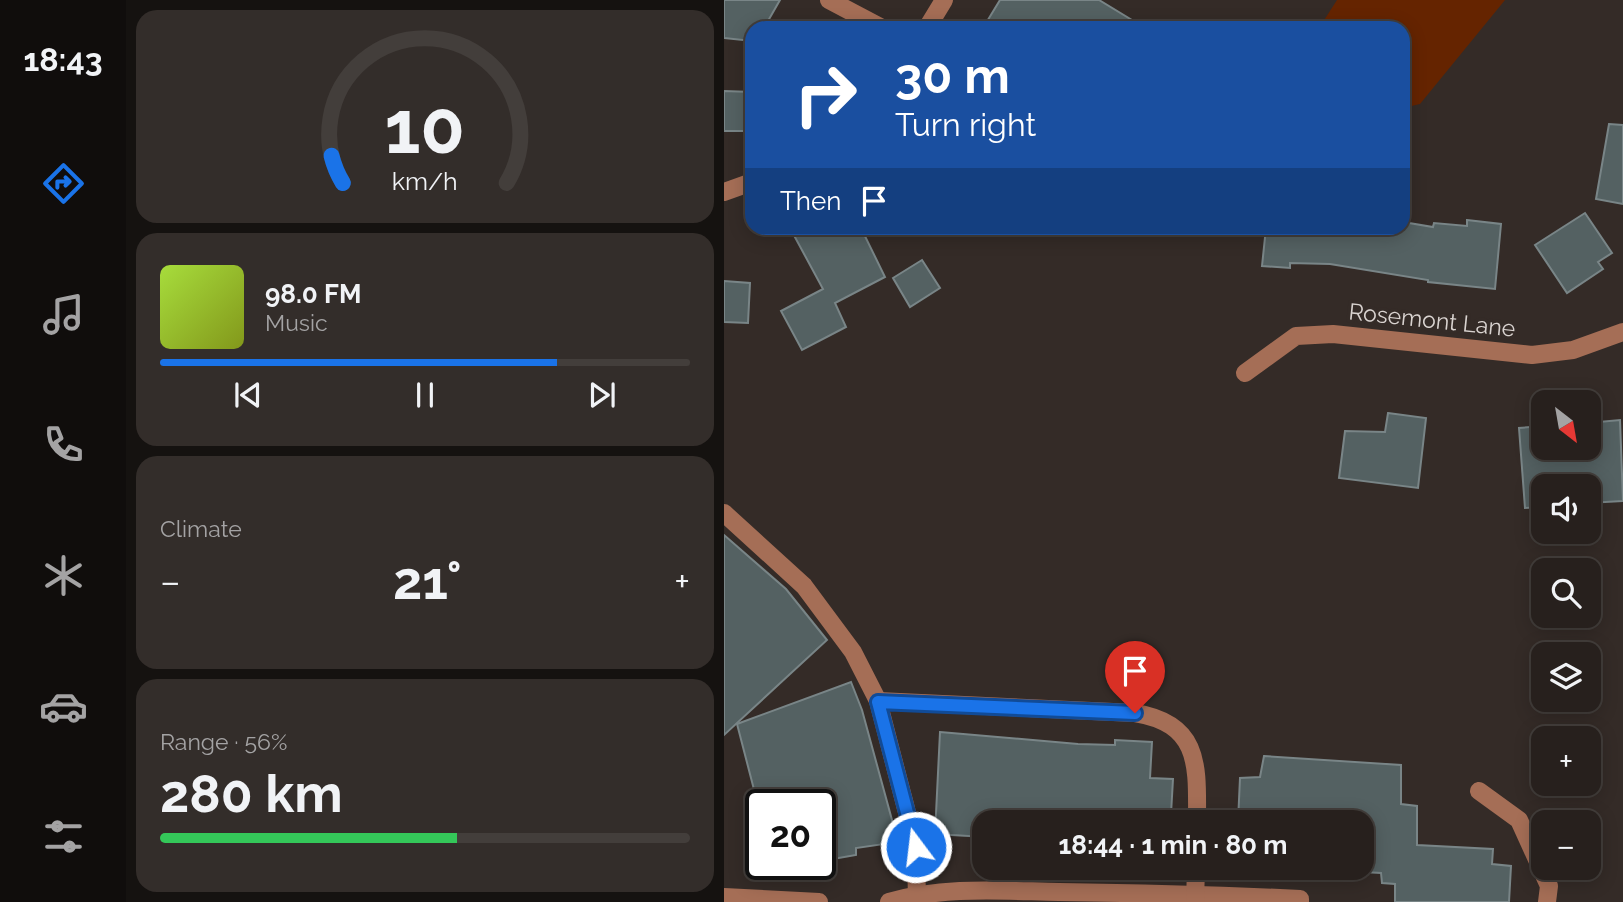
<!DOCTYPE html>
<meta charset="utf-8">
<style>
:root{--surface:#27201d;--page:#332d2a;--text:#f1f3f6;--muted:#a4a3a4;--line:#433e3b;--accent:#1a73e8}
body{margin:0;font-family:Raleway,sans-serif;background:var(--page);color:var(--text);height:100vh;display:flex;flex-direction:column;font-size:26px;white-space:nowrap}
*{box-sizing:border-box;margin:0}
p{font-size:23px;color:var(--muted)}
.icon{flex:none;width:38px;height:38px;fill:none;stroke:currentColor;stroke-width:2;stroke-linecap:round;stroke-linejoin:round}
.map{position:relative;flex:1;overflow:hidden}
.drawer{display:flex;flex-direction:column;gap:10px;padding:10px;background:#151210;width:598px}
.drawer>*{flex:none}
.banner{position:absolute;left:21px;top:21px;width:665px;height:214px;border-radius:21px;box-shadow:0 4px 18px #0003,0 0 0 2px var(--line);background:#1a4fa0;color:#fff;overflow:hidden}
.needle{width:46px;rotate:149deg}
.fabs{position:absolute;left:807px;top:390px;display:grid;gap:14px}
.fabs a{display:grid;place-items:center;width:70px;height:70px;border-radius:14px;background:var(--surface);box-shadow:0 4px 18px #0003,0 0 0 2px var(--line);font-size:35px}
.speed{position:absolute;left:21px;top:789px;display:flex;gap:14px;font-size:35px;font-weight:700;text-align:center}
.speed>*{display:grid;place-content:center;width:91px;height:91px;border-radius:50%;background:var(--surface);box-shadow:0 4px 18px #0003,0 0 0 2px var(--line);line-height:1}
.speed .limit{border:4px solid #111;border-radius:10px;background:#fff;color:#111}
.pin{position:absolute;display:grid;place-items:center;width:60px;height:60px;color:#fff;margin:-72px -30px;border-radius:50% 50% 50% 0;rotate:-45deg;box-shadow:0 0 7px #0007}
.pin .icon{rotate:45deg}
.me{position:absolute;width:77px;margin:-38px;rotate:345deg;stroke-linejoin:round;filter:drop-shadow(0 0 5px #0008)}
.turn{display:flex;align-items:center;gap:24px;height:147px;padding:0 35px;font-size:32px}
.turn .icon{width:91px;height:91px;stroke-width:2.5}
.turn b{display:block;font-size:49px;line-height:60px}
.then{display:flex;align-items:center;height:66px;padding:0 35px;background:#0003;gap:14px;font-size:26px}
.big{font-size:52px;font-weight:700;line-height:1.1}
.drawer .tile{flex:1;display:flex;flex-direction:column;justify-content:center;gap:10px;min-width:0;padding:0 24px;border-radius:21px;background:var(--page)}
.drawer .dial{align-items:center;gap:0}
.dial svg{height:182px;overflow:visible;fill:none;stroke:var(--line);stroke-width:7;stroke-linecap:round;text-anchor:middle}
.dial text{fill:var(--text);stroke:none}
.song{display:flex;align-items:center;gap:21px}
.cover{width:84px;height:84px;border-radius:10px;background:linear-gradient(135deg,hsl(80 70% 55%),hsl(70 70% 35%))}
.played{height:7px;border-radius:4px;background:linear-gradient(90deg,var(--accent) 75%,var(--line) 75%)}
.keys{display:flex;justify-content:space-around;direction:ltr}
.heat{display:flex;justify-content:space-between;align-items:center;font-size:38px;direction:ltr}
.charge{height:10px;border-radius:5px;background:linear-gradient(90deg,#34c759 56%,var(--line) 0)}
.trip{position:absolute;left:248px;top:810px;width:402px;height:70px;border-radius:21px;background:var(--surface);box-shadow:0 4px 18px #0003,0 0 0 2px var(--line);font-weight:700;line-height:70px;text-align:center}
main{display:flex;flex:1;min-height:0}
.dock{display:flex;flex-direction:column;width:126px;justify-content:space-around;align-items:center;background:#100d0c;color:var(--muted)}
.dock .icon{width:49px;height:49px}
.dock .on{color:var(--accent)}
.dock b{font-size:32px;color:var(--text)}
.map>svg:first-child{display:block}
</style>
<main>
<nav class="dock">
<b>18:43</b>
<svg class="icon on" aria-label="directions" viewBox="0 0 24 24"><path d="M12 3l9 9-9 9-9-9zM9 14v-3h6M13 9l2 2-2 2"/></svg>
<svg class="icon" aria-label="music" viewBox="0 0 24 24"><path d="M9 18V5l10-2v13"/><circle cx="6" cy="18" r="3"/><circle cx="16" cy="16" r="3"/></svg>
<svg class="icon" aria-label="phone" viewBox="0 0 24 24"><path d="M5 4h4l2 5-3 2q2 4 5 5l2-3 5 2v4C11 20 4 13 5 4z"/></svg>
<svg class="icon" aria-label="climate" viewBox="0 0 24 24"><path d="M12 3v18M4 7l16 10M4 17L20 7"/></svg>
<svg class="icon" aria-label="car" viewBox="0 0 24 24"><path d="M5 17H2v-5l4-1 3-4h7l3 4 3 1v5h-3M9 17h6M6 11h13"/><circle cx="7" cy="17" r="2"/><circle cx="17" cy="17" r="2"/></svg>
<svg class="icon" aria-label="filters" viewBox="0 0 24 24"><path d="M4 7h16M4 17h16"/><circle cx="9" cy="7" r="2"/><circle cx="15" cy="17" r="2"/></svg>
</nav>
<section class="drawer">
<div class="tile dial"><svg viewBox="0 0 100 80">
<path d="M14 69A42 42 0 1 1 86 69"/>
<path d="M14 69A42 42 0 0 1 9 57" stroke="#1a73e8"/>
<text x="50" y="56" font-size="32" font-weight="700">10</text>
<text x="50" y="72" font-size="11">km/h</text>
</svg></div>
<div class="tile">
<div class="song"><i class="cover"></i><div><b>98.0 FM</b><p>Music</p></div></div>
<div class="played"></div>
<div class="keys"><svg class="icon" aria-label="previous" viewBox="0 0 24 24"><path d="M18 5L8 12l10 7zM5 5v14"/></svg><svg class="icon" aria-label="pause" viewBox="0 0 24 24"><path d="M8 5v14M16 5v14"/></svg><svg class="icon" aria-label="next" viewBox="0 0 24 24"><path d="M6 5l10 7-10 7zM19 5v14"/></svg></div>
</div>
<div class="tile"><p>Climate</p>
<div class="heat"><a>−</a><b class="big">21°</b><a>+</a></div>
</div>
<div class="tile"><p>Range · 56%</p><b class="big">280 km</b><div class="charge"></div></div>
</section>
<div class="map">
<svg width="899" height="902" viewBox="0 0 899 902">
<rect width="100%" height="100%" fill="#342b27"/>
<polygon fill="#652400" points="613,0 781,0 696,104 679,108 679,28 595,28"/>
<g fill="#546162" stroke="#798587" stroke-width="2">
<polygon points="0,0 56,0 40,28 28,28 28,41 0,38"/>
<polygon points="276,0 375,0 421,28 259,28"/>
<polygon points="0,91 28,92 28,131 0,131"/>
<polygon points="885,124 899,125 899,204 872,199"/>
<polygon points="861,213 888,253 874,262 879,269 843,293 811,245"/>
<polygon points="743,220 777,224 771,289 704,282 704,280 606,264 566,263 566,268 538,266 542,228 679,228 679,222 709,227 710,223 743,226"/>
<polygon points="66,228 137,228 161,277 111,303 122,327 78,350 57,311 99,289"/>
<polygon points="198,260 216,288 186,307 169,278"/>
<polygon points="0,281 26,283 24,323 0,322"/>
<polygon points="664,413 702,418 694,488 615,478 621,431 661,432"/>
<polygon points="896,420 899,501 864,503 864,486 819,486 819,507 801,508 795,428 819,426 819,448 864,448 864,423"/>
<polygon points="0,535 62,589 103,640 0,735"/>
<polygon points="127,682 138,710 174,842 132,848 132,855 103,860 102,851 96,852 96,805 34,805 13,724"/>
<polygon points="216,732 354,744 391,745 391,740 428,742 426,778 449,779 447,814 443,814 443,822 261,822 261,837 211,834"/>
<polygon points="540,756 677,765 677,804 693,806 693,845 769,849 768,864 787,866 785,902 671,902 671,884 658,883 657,873 564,868 639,868 639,822 514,822 516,778 536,777"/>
</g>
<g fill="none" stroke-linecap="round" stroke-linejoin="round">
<g stroke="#a56e56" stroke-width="18">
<polyline points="105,0 158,28"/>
<polyline points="203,28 220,0"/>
<polyline points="0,192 28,182"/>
<polyline points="521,373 572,336 609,334 808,355 849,350 899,332"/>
<polyline points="0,513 80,586 129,652 154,701 192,847 193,902"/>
<path d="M154,701L411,713C478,724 473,768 473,822"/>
<polyline points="755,791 795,820 825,886 823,902"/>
<polyline points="0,897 95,902"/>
<path d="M165,902C220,886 278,891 335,892C415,893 496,895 576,899V902"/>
<polyline points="471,902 472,868"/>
</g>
</g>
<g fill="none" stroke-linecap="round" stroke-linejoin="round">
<g stroke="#114b97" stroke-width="18">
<polyline id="route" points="192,847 154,702 411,713"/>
</g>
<use href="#route" stroke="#1a73e8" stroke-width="12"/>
</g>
<g text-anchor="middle" stroke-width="7" stroke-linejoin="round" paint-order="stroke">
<g font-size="23" fill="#d9d3d0" stroke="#342b27">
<text transform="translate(708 320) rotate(6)" y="8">Rosemont Lane</text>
</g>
</g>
</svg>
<div class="fabs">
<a><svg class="needle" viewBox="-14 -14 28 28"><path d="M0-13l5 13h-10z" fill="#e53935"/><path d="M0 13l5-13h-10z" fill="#a4a3a4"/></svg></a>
<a><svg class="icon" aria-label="sound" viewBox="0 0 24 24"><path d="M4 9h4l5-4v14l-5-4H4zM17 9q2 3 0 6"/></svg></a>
<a><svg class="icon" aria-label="search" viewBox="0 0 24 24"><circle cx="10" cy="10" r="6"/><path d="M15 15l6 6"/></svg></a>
<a><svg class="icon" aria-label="layers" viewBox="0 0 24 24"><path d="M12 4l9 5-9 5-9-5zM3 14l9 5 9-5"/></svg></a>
<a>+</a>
<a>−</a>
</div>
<div class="speed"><div class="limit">20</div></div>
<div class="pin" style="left:411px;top:713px;background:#d93025"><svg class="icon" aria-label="arrive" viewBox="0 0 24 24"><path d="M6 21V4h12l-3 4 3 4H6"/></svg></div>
<svg class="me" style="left:192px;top:847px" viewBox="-20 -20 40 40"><circle r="17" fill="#1a73e8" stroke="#fff" stroke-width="3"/><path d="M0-11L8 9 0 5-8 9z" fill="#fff"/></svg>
<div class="trip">18:44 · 1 min · 80 m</div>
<div class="banner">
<div class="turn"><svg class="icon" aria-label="right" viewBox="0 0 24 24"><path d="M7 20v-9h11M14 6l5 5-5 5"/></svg><div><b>30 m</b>Turn right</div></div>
<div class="then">Then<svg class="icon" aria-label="arrive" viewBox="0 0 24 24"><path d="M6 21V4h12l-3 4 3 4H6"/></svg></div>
</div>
</div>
</main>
